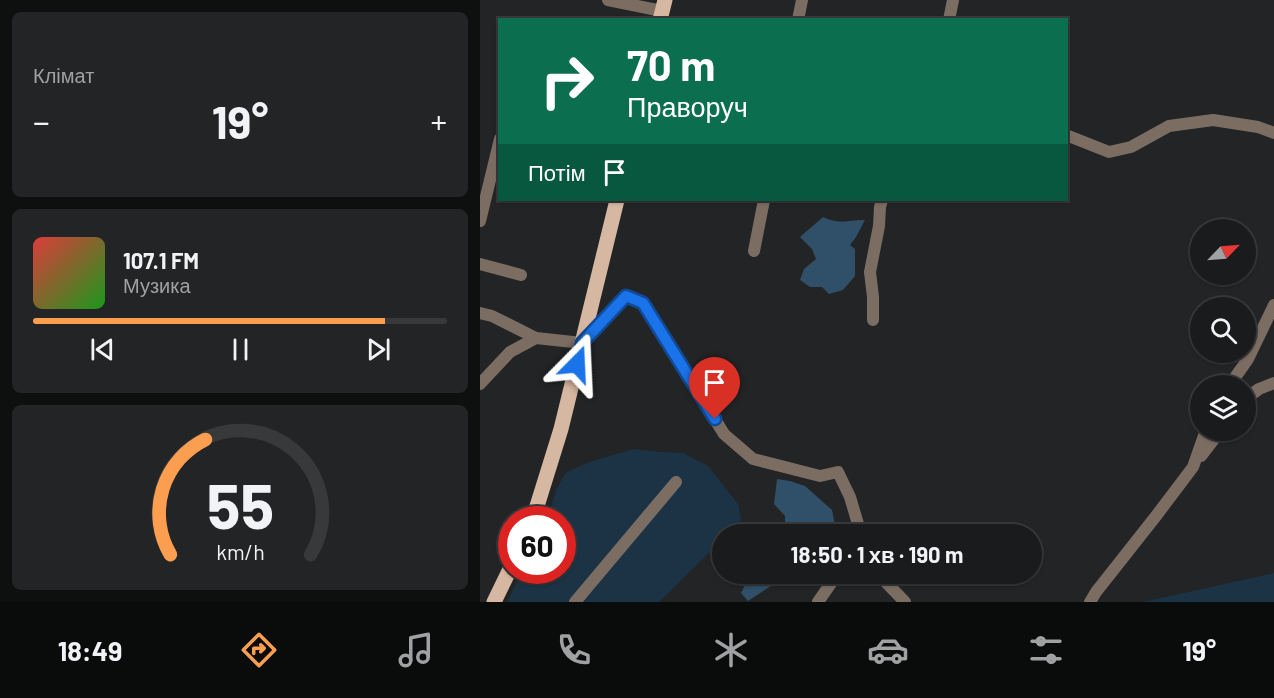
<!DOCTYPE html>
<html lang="uk">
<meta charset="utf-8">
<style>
:root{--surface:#1a1b1c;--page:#232425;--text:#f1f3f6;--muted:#9fa1a3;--line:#38393b;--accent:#fb9e50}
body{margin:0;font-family:Barlow,sans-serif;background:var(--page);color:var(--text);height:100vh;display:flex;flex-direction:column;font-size:22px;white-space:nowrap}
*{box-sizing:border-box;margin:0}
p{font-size:20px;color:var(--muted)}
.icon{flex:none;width:33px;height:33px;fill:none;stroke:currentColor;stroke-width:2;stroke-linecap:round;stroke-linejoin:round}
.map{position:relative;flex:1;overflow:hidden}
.side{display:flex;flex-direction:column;gap:12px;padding:12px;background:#0e0f0f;width:480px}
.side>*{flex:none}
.hud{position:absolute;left:18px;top:18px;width:570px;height:183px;border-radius:0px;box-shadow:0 2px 4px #0004,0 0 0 2px var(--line);background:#0b6e4f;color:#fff;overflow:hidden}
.needle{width:39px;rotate:65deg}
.controls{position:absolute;left:710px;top:219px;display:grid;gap:12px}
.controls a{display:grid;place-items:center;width:66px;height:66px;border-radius:50%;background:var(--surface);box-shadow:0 2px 4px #0004,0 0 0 2px var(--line);font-size:30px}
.speed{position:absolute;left:18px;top:506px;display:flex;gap:12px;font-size:30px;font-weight:700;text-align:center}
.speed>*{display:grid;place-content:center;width:78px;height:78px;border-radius:50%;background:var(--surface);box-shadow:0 2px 4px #0004,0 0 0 2px var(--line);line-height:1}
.speed .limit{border:9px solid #d22;background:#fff;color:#111}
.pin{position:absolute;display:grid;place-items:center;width:51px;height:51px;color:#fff;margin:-62px -26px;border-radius:50% 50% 50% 0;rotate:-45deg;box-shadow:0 0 6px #0007}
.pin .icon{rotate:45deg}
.me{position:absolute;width:66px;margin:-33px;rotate:21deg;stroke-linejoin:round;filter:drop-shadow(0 0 4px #0008)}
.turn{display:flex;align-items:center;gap:21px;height:126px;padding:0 30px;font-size:27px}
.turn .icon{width:78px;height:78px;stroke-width:2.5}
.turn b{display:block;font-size:42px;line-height:51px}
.then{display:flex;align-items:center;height:57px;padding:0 30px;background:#0003;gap:12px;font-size:22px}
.big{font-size:45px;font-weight:700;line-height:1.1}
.side .tile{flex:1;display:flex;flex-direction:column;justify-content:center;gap:9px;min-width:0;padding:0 21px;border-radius:9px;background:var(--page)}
.side .dial{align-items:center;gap:0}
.dial svg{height:156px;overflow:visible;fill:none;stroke:var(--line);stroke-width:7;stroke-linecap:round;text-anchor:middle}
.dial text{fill:var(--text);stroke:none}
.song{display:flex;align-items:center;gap:18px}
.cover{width:72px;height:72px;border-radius:9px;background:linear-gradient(135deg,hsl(0 70% 55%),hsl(120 70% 35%))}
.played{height:6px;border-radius:3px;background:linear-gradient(90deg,var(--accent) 85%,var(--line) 85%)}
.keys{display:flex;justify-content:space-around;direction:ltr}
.heat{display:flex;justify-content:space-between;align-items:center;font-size:33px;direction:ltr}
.trip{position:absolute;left:232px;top:524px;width:330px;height:60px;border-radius:30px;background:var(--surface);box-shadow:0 2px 4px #0004,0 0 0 2px var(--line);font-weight:700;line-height:60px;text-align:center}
.tabs{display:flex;height:96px;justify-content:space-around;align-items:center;background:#0a0b0b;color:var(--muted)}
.tabs .icon{width:42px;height:42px}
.tabs .selected{color:var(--accent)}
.tabs b{font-size:27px;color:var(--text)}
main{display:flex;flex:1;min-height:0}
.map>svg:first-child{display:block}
</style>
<main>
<section class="side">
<div class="tile"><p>Клімат</p>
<div class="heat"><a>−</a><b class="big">19°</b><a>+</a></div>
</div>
<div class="tile">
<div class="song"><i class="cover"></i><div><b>107.1 FM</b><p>Музика</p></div></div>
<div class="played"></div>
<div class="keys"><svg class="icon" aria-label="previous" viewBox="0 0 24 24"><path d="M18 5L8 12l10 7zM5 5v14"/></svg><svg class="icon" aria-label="pause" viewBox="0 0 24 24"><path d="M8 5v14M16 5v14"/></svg><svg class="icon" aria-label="next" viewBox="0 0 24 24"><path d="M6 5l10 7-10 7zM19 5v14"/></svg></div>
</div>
<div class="tile dial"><svg viewBox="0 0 100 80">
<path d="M14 69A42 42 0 1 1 86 69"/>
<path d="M14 69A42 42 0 0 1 32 10" stroke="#fb9e50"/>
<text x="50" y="56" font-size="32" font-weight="700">55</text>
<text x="50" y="72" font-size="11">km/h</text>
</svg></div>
</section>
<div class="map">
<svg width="794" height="602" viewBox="0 0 794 602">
<rect width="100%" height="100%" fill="#222426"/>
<g fill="#1c3345">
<polygon points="153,449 182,452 203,453 228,466 258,504 261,520 247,534 243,534 243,539 179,602 27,602 43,570 82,570 82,519 68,519 76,490 86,472 110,462"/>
<polygon points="794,573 794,602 663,602"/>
</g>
<g fill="#304f68">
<path d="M343,217C360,225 367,220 385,220L376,237L370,245L375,249V276L363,290L349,294L342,287H330L320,280L324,269L336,259L332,249L320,237Z"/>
<polygon points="297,479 310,481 325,486 352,510 355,525 362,534 305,534 305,516 294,504"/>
<polygon points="277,573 305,573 291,586 268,601 261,593 267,581"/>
</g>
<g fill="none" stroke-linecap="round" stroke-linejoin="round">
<g stroke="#7c6d63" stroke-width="12">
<polyline points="128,0 182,11"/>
<polyline points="318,20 322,0"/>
<polyline points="469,20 473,0"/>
<polyline points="586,135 629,152 651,147 689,126 733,120 778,127 794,133"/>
<polyline points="0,221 20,139"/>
<polyline points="274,251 284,200"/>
<polyline points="0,264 41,275"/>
<polyline points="0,313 12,316 56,338 102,343 146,296 163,303 244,434 273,459 340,476 358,472 370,497 381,534"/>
<polyline points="393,320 393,297 390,272 399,226 400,207 402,200"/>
<polyline points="0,384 30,352 56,338"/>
<polyline points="749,386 768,359 794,305"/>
<polyline points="765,399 779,389 794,383"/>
<polyline points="721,456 741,430"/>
<polyline points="397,573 425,602"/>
<polyline points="95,602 196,482"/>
<polyline points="338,602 358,573"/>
<polyline points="610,602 616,592 676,516 713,467 726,430"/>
</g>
<g stroke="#d6b7a1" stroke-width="15">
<polyline points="180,20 185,0"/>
<polyline points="53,519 81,429 137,200"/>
<polyline points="14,602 32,565"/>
</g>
</g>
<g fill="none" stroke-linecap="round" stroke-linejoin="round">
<g stroke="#114b97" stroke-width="15">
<polyline id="route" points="97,364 102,343 146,296 163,303 235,419"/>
</g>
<use href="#route" stroke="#1a73e8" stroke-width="10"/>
</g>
</svg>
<div class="controls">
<a><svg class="needle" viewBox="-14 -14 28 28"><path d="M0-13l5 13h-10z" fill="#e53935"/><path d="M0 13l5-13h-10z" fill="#9fa1a3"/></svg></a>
<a><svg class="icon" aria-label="search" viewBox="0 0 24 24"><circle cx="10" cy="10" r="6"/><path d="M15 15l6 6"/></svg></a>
<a><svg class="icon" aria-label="layers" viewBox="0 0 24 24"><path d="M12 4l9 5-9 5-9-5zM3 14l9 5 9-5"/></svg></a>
</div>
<div class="speed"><div class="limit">60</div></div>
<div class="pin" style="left:235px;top:419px;background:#d93025"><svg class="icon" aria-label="arrive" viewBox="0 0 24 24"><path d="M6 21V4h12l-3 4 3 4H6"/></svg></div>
<svg class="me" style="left:97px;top:364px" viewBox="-20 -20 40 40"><path d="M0-17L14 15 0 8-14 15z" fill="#1a73e8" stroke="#fff" stroke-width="4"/></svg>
<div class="trip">18:50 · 1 хв · 190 m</div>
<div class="hud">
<div class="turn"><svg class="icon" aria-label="right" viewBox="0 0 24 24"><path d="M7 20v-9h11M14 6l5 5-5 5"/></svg><div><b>70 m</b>Праворуч</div></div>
<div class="then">Потім<svg class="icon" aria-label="arrive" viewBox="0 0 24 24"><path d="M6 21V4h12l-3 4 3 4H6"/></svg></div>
</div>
</div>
</main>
<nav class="tabs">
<b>18:49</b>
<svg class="icon selected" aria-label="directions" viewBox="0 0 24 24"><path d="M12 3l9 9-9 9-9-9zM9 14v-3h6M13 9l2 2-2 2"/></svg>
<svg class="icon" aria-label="music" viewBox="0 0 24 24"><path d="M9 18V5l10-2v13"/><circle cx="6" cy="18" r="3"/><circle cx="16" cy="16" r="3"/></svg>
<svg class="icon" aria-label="phone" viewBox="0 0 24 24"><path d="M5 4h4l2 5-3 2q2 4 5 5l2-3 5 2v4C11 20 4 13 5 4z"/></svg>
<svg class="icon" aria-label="climate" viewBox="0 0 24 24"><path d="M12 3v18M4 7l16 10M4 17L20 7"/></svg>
<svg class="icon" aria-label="car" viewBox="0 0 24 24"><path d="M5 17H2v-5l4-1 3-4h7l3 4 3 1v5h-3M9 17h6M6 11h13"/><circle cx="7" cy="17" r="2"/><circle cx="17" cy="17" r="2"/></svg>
<svg class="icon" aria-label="filters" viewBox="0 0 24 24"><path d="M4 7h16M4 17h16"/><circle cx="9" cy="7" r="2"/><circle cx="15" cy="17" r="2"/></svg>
<b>19°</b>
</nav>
